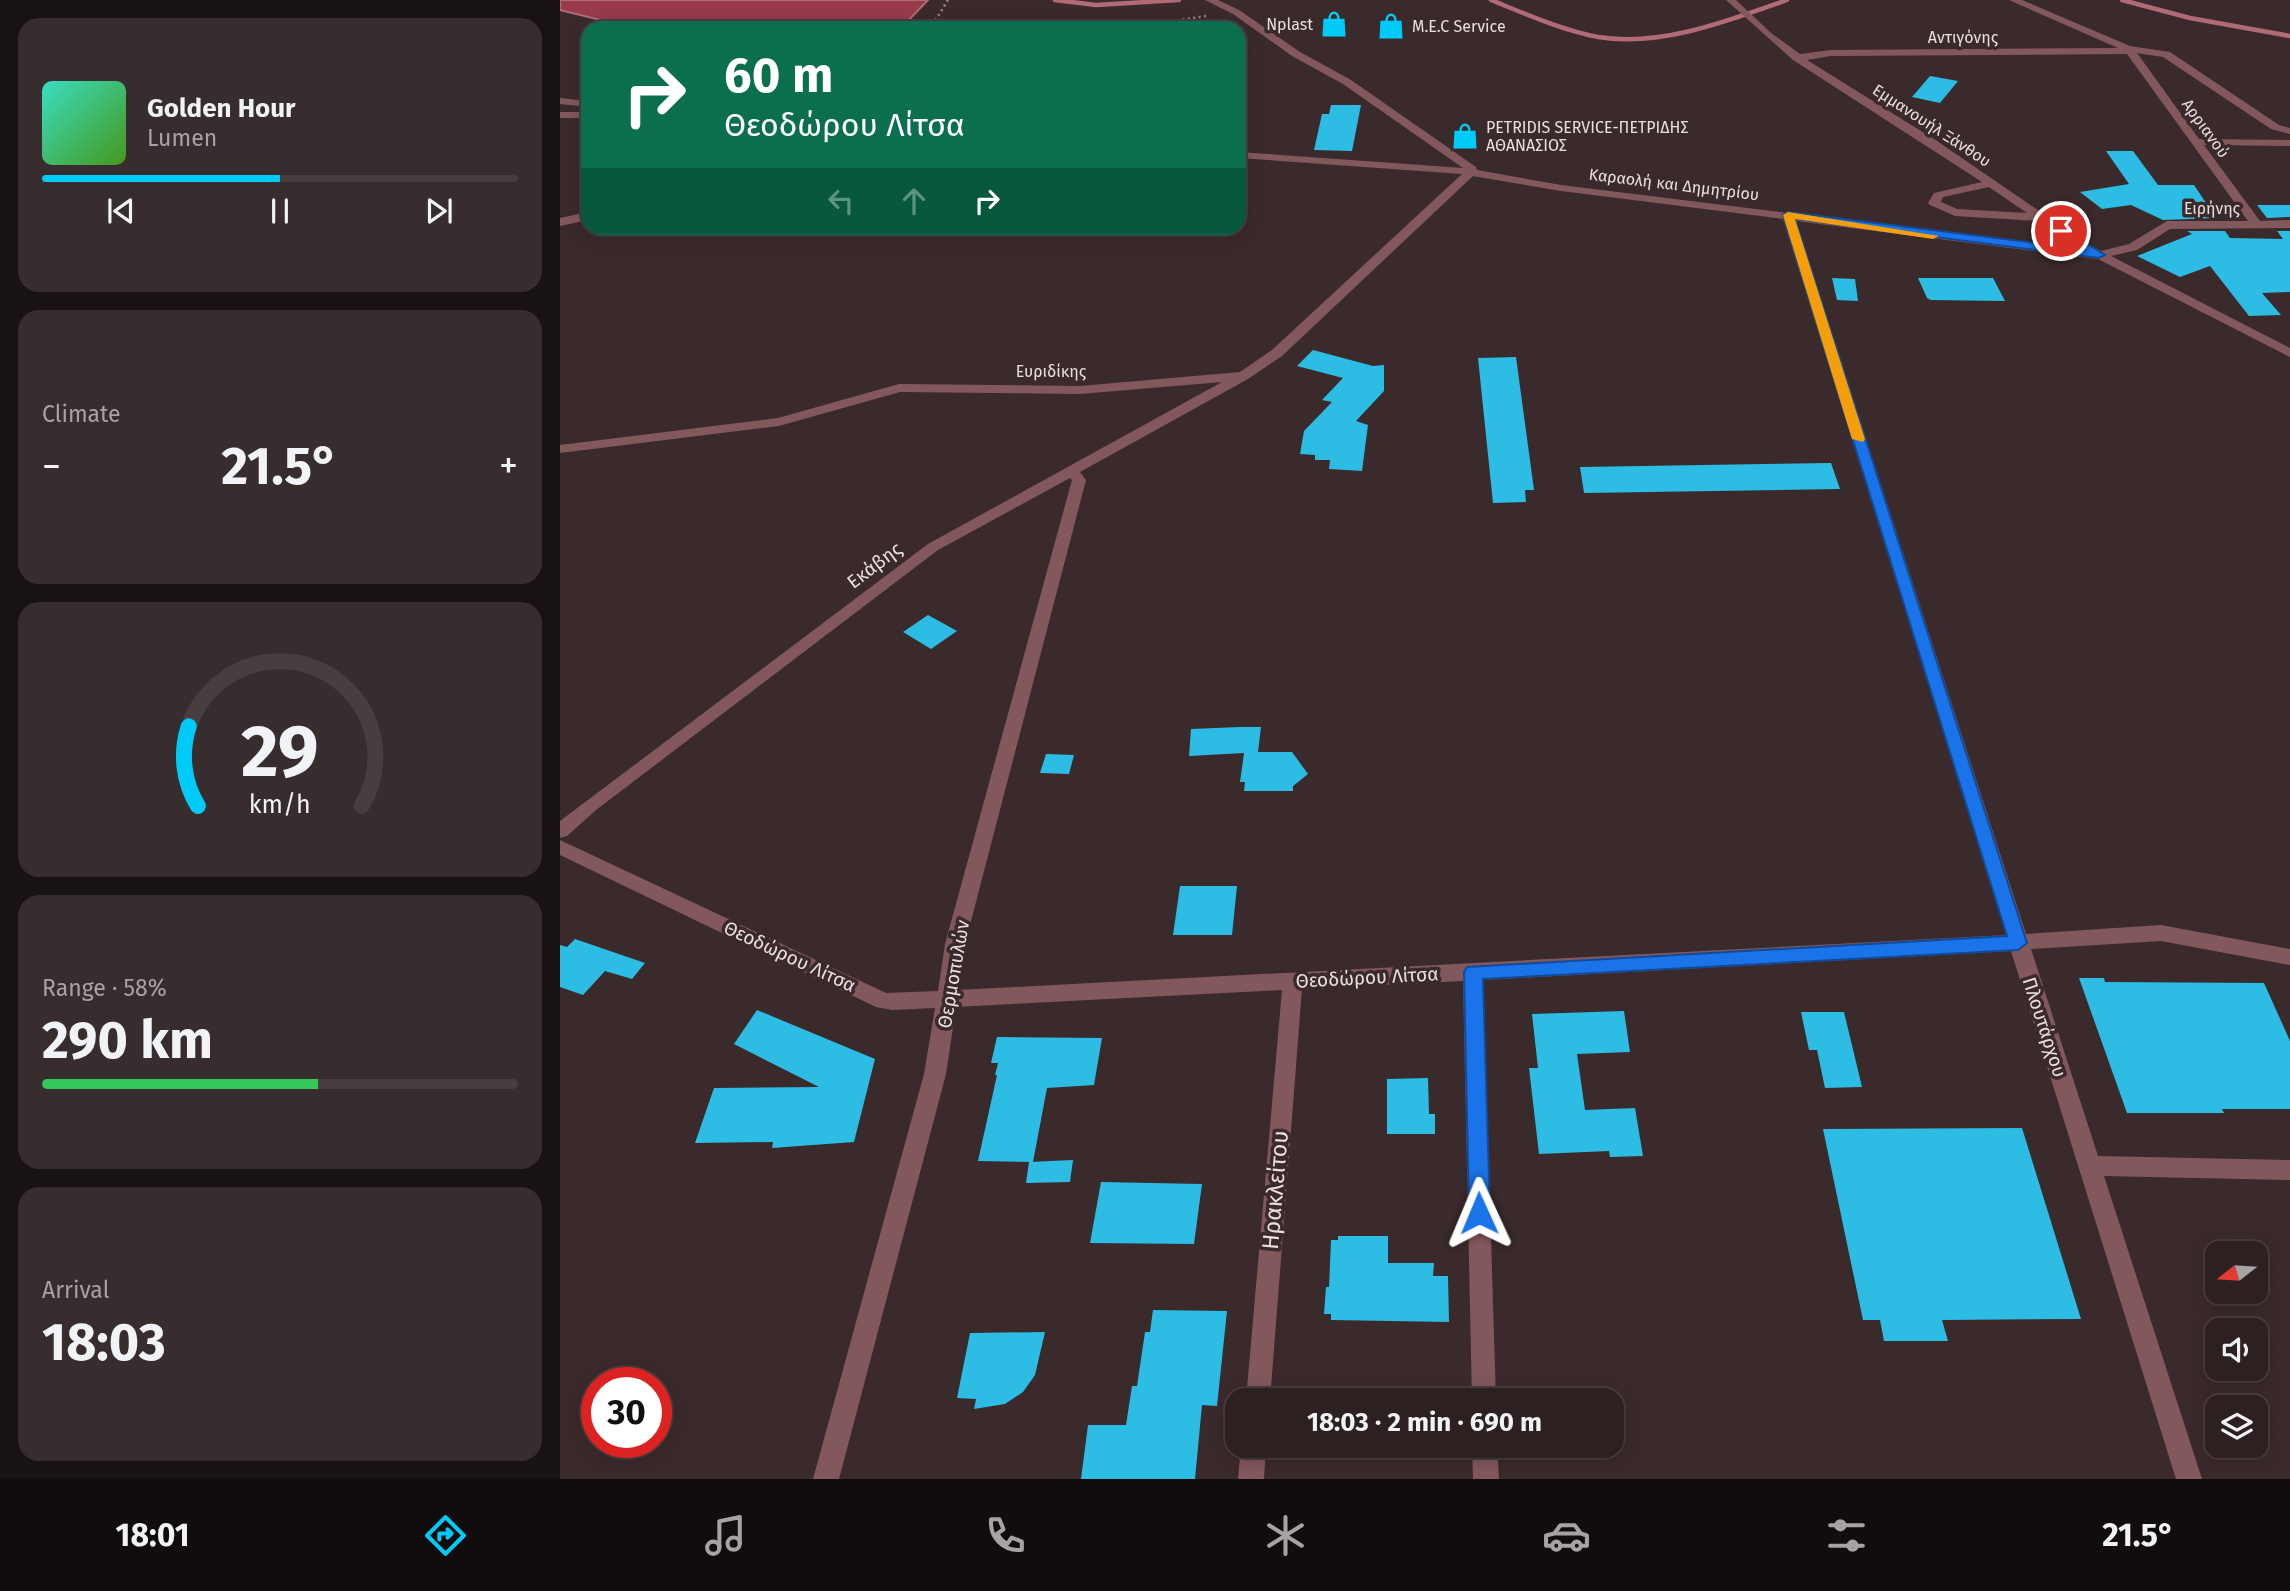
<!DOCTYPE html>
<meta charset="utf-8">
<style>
:root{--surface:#2c2021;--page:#382d2e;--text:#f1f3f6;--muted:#a6a3a5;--line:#483e3f;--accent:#00cbf8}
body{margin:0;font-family:"Fira Sans",sans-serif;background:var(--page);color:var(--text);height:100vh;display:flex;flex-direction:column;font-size:26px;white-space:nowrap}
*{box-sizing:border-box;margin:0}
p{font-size:23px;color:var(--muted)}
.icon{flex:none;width:38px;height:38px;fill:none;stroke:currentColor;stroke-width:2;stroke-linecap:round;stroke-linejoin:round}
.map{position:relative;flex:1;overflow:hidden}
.drawer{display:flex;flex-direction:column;gap:18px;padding:18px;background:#181212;width:560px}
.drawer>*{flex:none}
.guide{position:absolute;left:21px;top:21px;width:665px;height:214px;border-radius:21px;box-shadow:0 4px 18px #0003,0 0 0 2px var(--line);background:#0b6e4f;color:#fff;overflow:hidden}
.needle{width:46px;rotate:253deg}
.controls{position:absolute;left:1645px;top:1241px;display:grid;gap:14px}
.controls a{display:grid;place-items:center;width:63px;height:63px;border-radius:14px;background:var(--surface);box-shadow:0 4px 18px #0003,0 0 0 2px var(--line);font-size:35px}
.speed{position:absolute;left:21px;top:1367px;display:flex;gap:14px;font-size:35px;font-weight:700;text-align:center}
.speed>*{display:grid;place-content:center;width:91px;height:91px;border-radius:50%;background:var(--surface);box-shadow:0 4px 18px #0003,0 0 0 2px var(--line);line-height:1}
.speed .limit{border:10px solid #d22;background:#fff;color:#111}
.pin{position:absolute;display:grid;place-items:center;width:60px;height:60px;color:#fff;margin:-30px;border:4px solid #fff;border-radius:50%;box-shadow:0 2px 7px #0007}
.me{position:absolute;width:77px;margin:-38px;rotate:359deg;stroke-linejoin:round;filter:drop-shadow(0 0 5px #0008)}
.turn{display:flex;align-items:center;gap:24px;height:147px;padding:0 28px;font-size:32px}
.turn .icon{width:91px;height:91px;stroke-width:2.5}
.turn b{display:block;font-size:49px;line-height:60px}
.lanes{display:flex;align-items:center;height:66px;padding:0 28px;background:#0003;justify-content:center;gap:35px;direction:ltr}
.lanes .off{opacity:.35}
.big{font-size:52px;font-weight:700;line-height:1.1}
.drawer .widget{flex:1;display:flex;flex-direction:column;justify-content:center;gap:10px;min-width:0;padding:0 24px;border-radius:21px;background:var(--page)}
.drawer .dial{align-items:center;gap:0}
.dial svg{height:182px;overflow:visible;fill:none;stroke:var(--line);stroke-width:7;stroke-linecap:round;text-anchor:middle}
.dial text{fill:var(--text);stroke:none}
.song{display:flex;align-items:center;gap:21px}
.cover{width:84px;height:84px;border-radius:10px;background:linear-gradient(135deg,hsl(170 70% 55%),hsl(100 70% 35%))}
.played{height:7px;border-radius:4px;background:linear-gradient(90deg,var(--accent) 50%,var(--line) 50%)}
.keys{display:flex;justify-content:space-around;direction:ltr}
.heat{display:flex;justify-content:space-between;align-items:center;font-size:38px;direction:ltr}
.charge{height:10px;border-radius:5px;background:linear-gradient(90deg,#34c759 58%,var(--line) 0)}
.trip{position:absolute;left:665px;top:1388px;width:399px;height:70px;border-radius:21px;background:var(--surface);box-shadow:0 4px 18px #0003,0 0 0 2px var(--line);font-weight:700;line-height:70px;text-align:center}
.menu{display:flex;height:112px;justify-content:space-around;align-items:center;background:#120d0d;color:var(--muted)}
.menu .icon{width:49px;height:49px}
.menu .selected{color:var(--accent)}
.menu b{font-size:32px;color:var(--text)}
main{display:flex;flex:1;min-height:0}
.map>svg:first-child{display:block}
</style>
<main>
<section class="drawer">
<div class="widget">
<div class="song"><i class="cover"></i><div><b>Golden Hour</b><p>Lumen</p></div></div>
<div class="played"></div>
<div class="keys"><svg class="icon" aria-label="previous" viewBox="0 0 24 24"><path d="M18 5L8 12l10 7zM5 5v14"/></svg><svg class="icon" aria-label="pause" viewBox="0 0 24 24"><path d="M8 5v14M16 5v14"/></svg><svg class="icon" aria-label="next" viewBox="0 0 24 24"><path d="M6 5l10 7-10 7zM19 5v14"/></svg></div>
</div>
<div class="widget"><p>Climate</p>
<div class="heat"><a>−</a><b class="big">21.5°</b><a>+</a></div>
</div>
<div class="widget dial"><svg viewBox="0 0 100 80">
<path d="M14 69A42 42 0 1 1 86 69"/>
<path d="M14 69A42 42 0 0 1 10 34" stroke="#00cbf8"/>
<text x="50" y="56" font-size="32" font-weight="700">29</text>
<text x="50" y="72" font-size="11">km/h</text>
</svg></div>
<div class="widget"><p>Range · 58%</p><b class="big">290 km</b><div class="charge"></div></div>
<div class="widget"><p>Arrival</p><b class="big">18:03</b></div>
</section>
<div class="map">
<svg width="1730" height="1479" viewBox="0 0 1730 1479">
<rect width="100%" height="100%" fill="#3b2a2c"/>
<polygon fill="#6c2230" points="317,22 345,24 343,28 220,28"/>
<polygon fill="#983a4b" stroke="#b06b77" stroke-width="2" points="0,0 368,0 345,24 316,22 197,28 130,21 112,28 73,28 0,10"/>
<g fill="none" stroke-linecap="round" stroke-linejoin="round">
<g stroke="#b06b77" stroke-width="4.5">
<polyline points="495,0 536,5 619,0"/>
<path d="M931,0C966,14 1001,30 1038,37C1101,47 1168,21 1227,0"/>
<polyline points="1562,0 1630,18 1730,36"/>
</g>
</g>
<g fill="#2cbce4">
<polygon points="1370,76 1398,81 1380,103 1352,97"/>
<polygon points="771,105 801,105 792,151 754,150 762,114 769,114"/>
<polygon points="1546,151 1573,151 1598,185 1634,185 1656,218 1603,220 1571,205 1542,209 1520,192 1569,184"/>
<polygon points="1697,205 1730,205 1730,217 1707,218"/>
<polygon points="1627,231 1665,231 1670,238 1723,239 1717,231 1730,231 1730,292 1702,293 1721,315 1689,316 1650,266 1620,277 1577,256 1632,234"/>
<polygon points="1272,278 1295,279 1298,301 1277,300"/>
<polygon points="1358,278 1433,278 1445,301 1371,300 1367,298"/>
<polygon points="753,350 813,366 824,365 824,391 796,421 808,425 802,471 769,469 770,460 755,460 755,455 740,454 744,431 772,402 762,400 783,378 737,366"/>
<polygon points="956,357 974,490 965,490 966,502 933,503 918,358"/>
<polygon points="1271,463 1280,489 1024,493 1020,467"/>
<polygon points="368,615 397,631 371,649 343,632"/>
<polygon points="680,727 701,727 698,752 732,752 748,774 733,786 733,791 684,791 685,782 680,782 684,753 629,756 631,729"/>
<polygon points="486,754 514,755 509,774 480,773"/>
<polygon points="620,886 677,886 672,935 613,935"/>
<polygon points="15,939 85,963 72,979 45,971 23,995 0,987 0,945 7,947"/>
<polygon points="1519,978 1544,978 1545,982 1704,983 1730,1041 1730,1109 1662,1109 1664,1113 1567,1113"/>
<polygon points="197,1010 315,1059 294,1142 212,1148 213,1142 135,1143 154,1088 259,1087 174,1044"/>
<polygon points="1064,1011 1070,1052 1017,1054 1025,1110 1075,1108 1083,1156 1050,1157 1049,1151 979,1154 969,1068 978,1068 972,1014"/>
<polygon points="1241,1012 1284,1012 1302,1087 1265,1088 1257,1050 1249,1050"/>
<polygon points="437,1037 542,1038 534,1085 487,1088 473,1162 418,1161 437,1075 435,1075 438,1063 431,1063"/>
<polygon points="868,1078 869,1114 875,1114 875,1134 827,1134 827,1079"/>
<polygon points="1462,1128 1521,1319 1382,1320 1388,1341 1324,1341 1320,1320 1303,1320 1263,1129"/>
<polygon points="513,1160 510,1182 466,1183 469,1162"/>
<polygon points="541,1182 642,1184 634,1244 530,1243"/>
<polygon points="778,1236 828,1236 828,1263 874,1263 873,1276 888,1276 889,1322 771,1320 771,1314 764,1314 766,1287 769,1287 771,1240 778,1240"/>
<polygon points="593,1310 667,1311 657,1406 642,1405 635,1479 521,1479 528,1425 566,1425 572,1386 577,1386 585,1332 590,1332"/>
<polygon points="485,1332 475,1375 463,1392 445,1404 414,1409 416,1399 397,1398 410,1333"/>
</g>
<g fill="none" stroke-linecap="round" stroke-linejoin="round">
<g stroke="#988a8b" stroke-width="2.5" stroke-dasharray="2 3.5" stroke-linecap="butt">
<polyline points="253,28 293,28"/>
<polyline points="306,28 318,28"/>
<polyline points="360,28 372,26"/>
<polyline points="376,28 372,26 388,0"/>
<polyline points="568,28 646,16"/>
</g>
<g fill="#83585d" fill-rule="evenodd">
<path d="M645,0H658L679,10L740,52L791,80L916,167L917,170L1001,185L1519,249L1478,221L1395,216L1370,205L1368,203L1374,193L1422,182L1233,60L1166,0H1176L1211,33L1240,54L1271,50L1558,48L1449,0H1462L1570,46L1610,52L1719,125L1730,128V134L1711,129L1603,57L1577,53L1639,139L1730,140V146L1644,145L1700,221L1730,220V228L1610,229L1577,250L1551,256L1730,348V357L1538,259L1236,221L1466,934L1601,925L1730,949V965L1601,941L1471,949L1538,1156L1730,1160V1180L1544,1176L1642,1479H1616L1451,951L923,980L936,1400H912L903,981L742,989L710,1400H686L722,990L396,1007L386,1074L279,1479H253L364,1074L375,1008L332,1010L316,1007L0,855V840L326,993L378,991L385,944L512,480L510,478L378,550L36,810L7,836L0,838V821L368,544L662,382L520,394L340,392L219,426L0,453V445L218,418L339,384L520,386L680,372L712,350L902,174L679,158V152L903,168L783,84L732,56L673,14ZM1567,54L1688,221H1607L1569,244L1541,251L1523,241L1377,141L1247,60L1271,56ZM913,176L1001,191L1223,219L1447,935L398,990L405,944L526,480L520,472L688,379L722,356ZM1429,187L1467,213L1397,209L1381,202L1383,197Z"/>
<polygon points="0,98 28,101 28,107 0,104"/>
<rect x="0" y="112" width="28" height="6"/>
<polygon points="28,212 28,220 0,226 0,218"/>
<polygon points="681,1446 706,1446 704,1479 678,1479"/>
<polygon points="912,1446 937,1446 939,1479 913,1479"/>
</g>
</g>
<polygon fill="#1a73e8" stroke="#114b97" stroke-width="2" points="1228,212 1523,249 1497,233 1495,231 1501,228 1545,255 1539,258 1235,219 1467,943 1458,950 923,979 930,1213 927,1219 919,1222 912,1219 909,1213 904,972 907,967 1447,936 1223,215"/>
<polygon fill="#f59e0b" points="1228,212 1379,236 1373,239 1235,219 1305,439 1303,442 1292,439 1223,215"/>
<defs>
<g id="shop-bare" transform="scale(2.1)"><path d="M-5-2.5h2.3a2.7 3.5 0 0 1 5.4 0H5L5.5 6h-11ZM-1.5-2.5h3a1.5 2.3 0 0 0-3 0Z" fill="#00cbf8" stroke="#3b2a2c" stroke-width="2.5" paint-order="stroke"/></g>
</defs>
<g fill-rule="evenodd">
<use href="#shop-bare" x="774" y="24"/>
<use href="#shop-bare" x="831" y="26"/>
<use href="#shop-bare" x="905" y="136"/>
</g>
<g text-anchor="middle" stroke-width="7" stroke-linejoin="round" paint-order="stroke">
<g font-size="16" fill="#e9dedf" stroke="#3b2a2c" text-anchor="start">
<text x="753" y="30" text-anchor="end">Nplast</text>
<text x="852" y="32">M.E.C Service</text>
<text x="926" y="133">PETRIDIS SERVICE-ΠΕΤΡΙΔΗΣ<tspan x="926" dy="18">ΑΘΑΝΑΣΙΟΣ</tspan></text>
</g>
<g font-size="16" fill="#e9dedf" stroke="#3b2a2c">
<text x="1403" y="43">Αντιγόνης</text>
<text transform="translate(1372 125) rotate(33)" y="6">Εμμανουήλ Ξάνθου</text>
<text transform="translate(1646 128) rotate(54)" y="6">Αρριανού</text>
<text transform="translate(1114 184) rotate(7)" y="6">Καραολή και Δημητρίου</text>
<text x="1652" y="214">Ειρήνης</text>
<text x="491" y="377">Ευριδίκης</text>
</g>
<g font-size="19" fill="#e9dedf" stroke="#3b2a2c">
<text transform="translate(314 565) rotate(-37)" y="7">Εκάβης</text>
<text transform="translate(230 956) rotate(25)" y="7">Θεοδώρου Λίτσα</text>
<text transform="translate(393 974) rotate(-80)" y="7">Θερμοπυλών</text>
<text transform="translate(807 977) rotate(-3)" y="7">Θεοδώρου Λίτσα</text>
<text transform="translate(1485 1027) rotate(72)" y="7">Πλουτάρχου</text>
</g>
<g font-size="23" fill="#e9dedf" stroke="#3b2a2c">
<text transform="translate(715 1190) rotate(-85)" y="8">Ηρακλείτου</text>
</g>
</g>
</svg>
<div class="controls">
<a><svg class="needle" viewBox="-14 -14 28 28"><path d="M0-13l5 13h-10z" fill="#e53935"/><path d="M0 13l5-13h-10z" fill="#a6a3a5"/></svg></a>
<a><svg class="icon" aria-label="sound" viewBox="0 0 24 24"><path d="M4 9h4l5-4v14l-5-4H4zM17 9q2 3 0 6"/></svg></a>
<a><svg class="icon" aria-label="layers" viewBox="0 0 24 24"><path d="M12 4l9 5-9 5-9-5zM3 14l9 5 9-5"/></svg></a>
</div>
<div class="speed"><div class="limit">30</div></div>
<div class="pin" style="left:1501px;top:231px;background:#d93025"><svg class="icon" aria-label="arrive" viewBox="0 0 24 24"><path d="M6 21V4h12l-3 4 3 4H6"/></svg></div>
<svg class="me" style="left:919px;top:1213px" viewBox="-20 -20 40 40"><path d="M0-17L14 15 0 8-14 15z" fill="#1a73e8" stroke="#fff" stroke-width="4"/></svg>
<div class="trip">18:03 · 2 min · 690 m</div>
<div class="guide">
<div class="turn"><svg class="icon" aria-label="right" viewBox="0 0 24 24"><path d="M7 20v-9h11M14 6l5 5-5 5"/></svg><div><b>60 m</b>Θεοδώρου Λίτσα</div></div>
<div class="lanes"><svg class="icon off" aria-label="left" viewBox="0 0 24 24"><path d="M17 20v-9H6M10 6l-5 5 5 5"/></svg><svg class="icon off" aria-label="ahead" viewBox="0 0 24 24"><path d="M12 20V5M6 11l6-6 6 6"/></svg><svg class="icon" aria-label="right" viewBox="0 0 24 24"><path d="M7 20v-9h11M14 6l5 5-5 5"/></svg></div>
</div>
</div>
</main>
<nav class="menu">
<b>18:01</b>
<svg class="icon selected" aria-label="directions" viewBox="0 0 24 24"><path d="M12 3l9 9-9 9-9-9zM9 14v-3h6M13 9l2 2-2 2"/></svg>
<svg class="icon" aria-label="music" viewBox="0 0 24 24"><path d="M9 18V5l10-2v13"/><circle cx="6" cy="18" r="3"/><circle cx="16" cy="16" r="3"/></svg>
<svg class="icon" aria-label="phone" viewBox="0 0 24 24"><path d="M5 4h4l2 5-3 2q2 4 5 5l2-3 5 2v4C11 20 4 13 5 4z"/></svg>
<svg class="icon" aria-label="climate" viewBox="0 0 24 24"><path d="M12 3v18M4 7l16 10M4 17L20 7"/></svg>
<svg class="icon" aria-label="car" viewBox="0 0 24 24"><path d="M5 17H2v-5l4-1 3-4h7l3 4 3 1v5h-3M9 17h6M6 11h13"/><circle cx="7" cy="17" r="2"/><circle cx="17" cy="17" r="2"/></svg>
<svg class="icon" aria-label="filters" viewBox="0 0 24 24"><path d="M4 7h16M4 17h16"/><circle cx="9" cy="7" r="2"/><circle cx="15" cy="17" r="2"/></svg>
<b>21.5°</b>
</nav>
